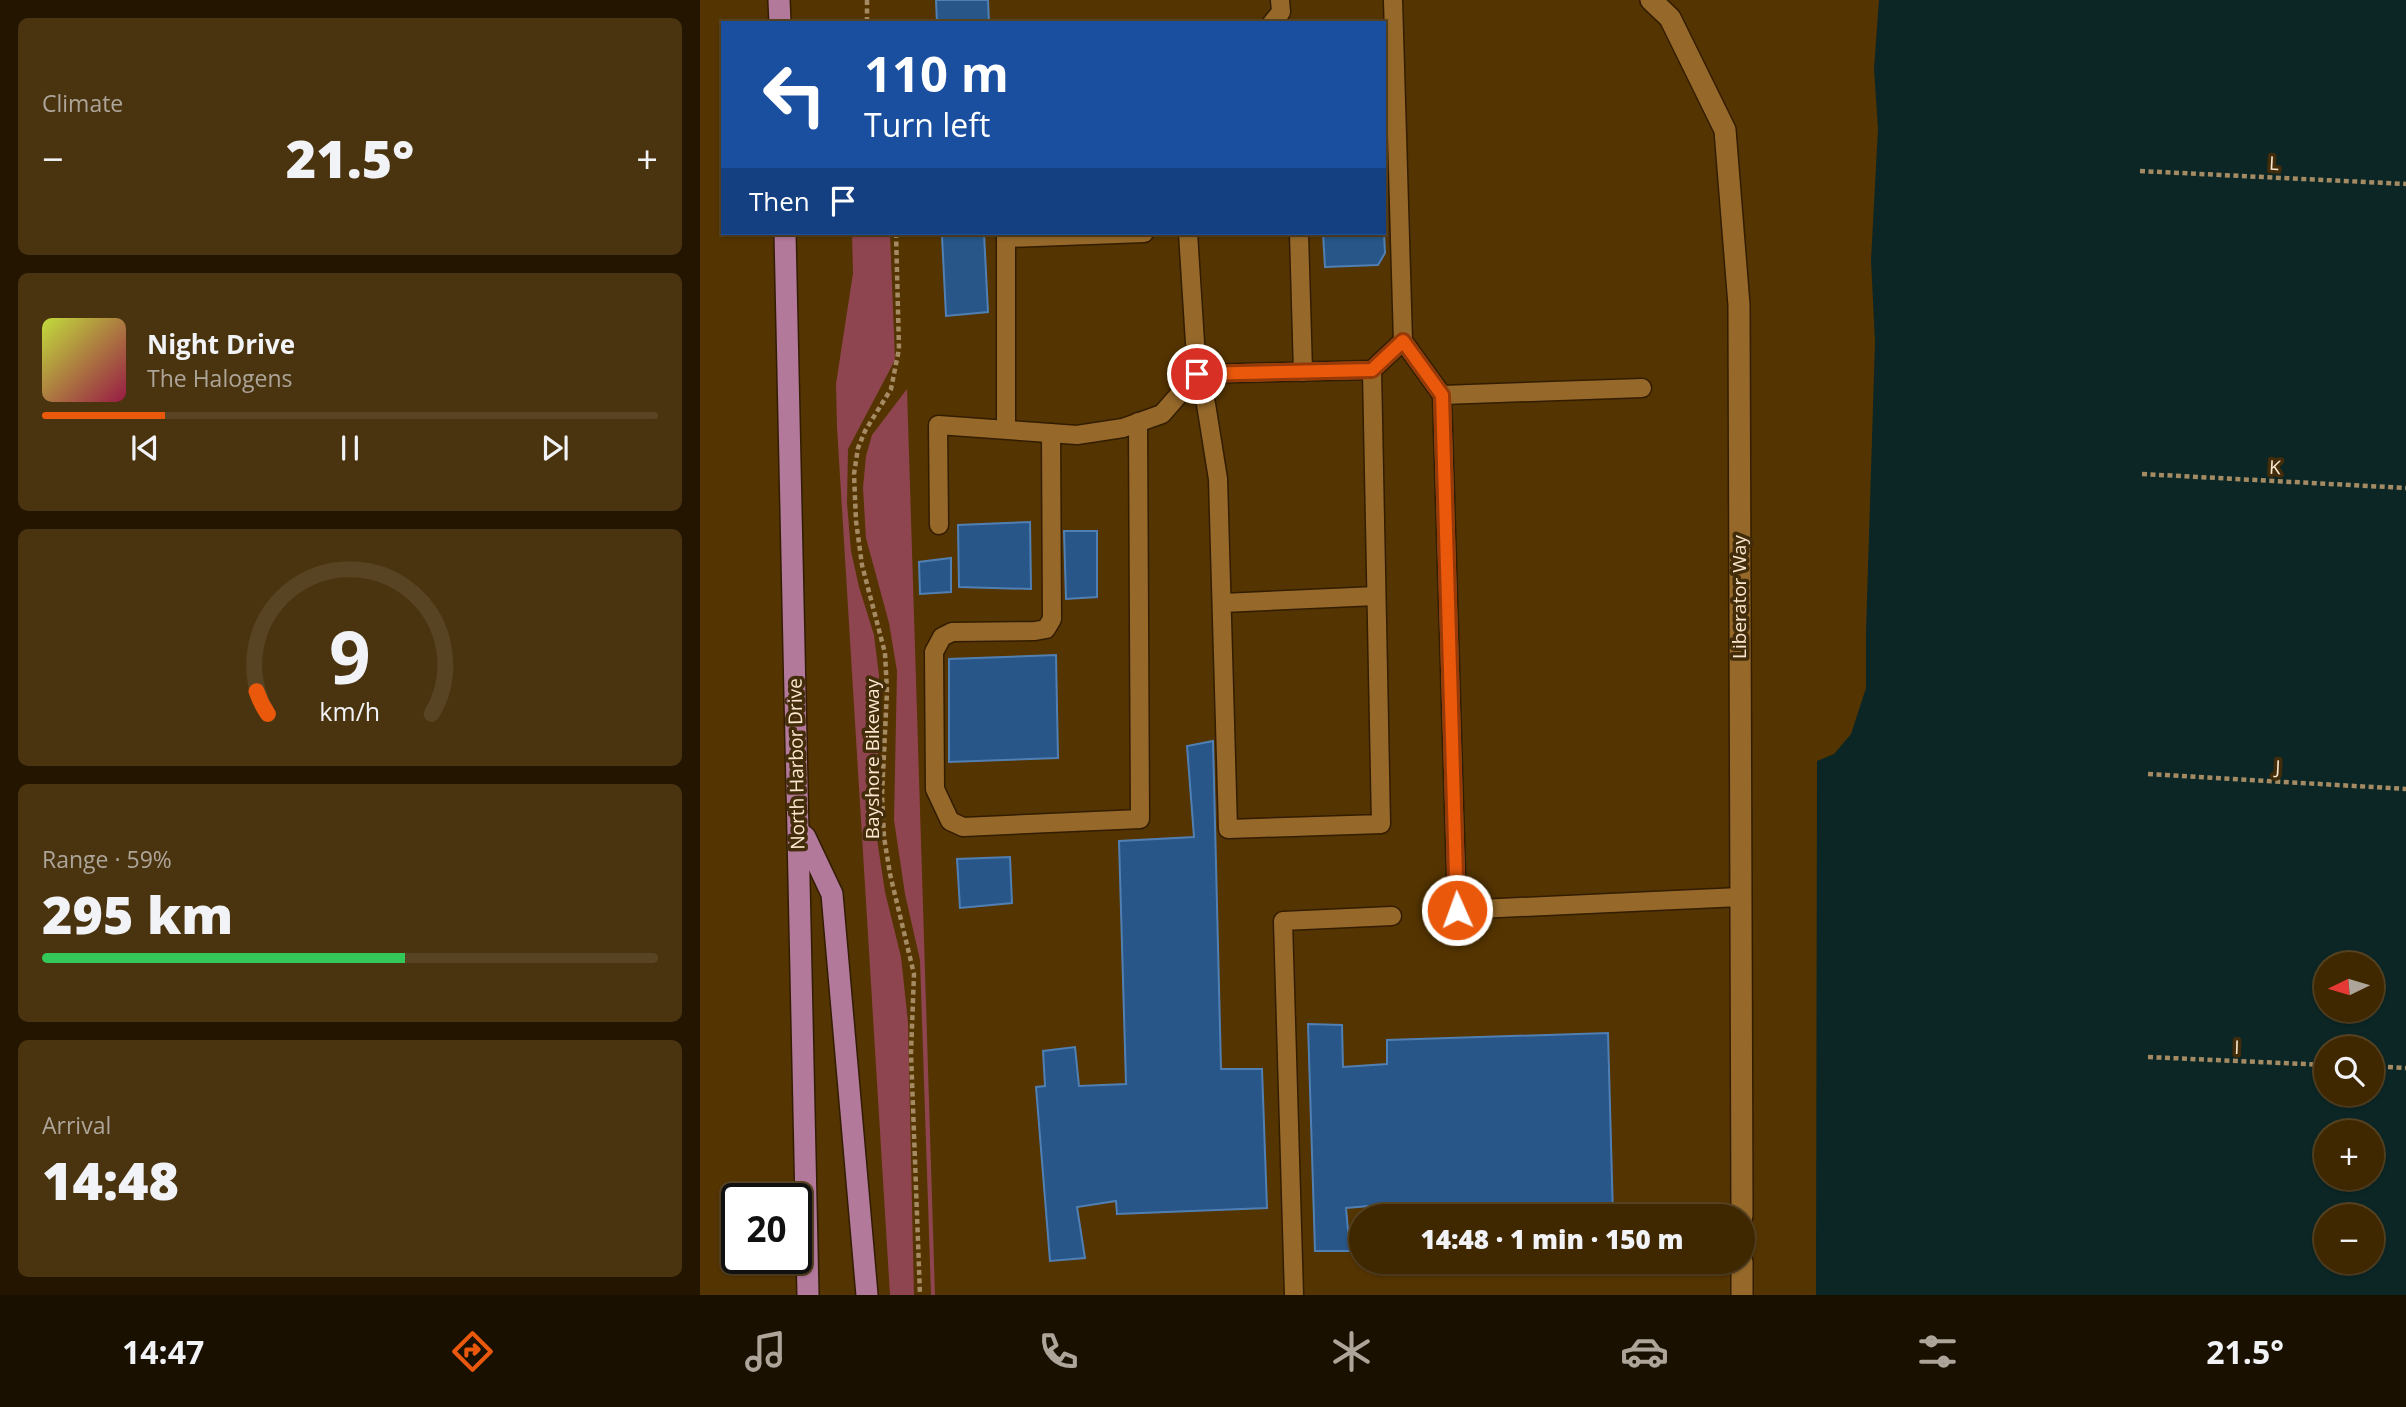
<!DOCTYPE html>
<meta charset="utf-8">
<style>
:root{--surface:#3f2700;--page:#4a330f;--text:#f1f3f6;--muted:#ada599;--line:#584422;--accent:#ea580c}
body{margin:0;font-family:"Open Sans",sans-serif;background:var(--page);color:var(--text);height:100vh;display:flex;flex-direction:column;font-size:26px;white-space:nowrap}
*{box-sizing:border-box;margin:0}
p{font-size:23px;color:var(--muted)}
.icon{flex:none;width:38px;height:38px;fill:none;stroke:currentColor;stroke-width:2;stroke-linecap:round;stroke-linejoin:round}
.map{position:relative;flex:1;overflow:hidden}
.panel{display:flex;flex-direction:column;gap:18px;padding:18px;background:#231500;width:700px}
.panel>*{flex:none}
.hud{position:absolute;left:21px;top:21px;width:665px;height:214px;border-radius:0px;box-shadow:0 2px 5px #0004,0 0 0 2px var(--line);background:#1a4fa0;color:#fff;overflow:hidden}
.needle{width:46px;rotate:265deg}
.controls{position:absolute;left:1614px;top:952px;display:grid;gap:14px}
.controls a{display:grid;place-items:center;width:70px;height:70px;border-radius:50%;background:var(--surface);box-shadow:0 2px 5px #0004,0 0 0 2px var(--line);font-size:35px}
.speed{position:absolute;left:21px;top:1183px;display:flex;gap:14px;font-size:35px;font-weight:700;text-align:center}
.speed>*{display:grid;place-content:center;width:91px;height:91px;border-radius:50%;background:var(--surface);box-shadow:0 2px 5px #0004,0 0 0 2px var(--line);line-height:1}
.speed .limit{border:4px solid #111;border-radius:10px;background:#fff;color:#111}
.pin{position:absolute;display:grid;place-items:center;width:60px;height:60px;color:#fff;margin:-30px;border:4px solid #fff;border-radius:50%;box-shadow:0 2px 7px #0007}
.me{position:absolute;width:77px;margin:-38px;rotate:358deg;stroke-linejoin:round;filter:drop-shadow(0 0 5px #0008)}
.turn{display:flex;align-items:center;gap:24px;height:147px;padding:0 28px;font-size:32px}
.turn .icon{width:91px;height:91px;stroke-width:2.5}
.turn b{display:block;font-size:49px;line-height:60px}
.then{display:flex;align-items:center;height:66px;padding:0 28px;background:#0003;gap:14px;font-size:26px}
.big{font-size:52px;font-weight:800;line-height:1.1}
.panel .tile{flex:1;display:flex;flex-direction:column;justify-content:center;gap:10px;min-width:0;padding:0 24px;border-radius:10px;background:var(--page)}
.panel .dial{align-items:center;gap:0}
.dial svg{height:182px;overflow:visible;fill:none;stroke:var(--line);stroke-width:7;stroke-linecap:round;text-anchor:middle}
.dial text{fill:var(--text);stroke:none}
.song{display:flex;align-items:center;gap:21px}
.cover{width:84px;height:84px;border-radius:10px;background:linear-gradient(135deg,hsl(70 70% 55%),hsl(340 70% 35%))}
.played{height:7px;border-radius:4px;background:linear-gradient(90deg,var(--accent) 20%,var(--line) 20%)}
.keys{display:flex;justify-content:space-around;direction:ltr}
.heat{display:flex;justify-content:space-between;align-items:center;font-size:38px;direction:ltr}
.charge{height:10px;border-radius:5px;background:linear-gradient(90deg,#34c759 59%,var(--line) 0)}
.trip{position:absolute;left:649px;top:1204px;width:406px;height:70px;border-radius:35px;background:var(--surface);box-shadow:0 2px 5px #0004,0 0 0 2px var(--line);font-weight:800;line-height:70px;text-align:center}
.dock{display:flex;height:112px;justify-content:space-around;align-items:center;background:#191000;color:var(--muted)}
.dock .icon{width:49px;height:49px}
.dock .current{color:var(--accent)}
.dock b{font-size:32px;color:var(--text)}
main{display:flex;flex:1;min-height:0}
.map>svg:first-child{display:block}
</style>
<main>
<section class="panel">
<div class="tile"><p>Climate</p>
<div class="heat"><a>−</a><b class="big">21.5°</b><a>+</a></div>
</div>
<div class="tile">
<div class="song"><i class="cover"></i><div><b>Night Drive</b><p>The Halogens</p></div></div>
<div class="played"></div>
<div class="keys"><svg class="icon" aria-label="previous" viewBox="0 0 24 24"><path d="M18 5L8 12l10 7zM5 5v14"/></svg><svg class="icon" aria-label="pause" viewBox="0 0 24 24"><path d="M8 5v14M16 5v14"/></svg><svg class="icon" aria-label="next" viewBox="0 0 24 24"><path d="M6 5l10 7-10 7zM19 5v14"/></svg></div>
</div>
<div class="tile dial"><svg viewBox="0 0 100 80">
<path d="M14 69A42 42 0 1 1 86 69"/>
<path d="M14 69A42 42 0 0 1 9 59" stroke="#ea580c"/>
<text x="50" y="56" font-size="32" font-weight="700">9</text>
<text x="50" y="72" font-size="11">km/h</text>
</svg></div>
<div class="tile"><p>Range · 59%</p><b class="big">295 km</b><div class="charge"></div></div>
<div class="tile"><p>Arrival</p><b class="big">14:48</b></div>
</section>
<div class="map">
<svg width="1706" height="1295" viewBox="0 0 1706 1295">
<rect width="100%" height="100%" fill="#543400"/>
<g fill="#8f454f">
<polygon points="152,233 190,233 195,360 148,449 147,503 151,551 159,587 174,635 179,675 177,839 185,892 201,957 208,1022 214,1295 190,1295 137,427 136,384 153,273"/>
<polygon points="207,389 235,1295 231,1295 220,960 205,894 194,820 197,671 189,623 166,538 163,488 166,456 172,435"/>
</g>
<path fill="#0b2625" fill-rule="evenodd" d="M1097,0H1706V1295H1111L1109,704ZM1626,964H1671V1010H1626ZM1626,1048H1671V1094H1626ZM1626,1132H1671V1178H1626ZM1626,1216H1671V1262H1626Z"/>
<polygon fill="#543400" points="1093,0 1179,0 1174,69 1178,129 1171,260 1175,342 1166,632 1166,688 1151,734 1134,754 1117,761 1116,1295 1108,1295 1105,704"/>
<g fill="#285688" stroke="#507fb4" stroke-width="2">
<polygon points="236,0 288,0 289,23 237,23"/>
<polygon points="284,233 288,312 246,316 242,236"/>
<polygon points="623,233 684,233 685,253 678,265 625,267"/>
<polygon points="330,522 331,589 259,587 258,525"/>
<polygon points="364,531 397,531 397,597 366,599"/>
<polygon points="251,558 251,592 220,594 219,562"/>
<polygon points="356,655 358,758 249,762 249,659"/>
<polygon points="513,741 521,1069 562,1069 567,1208 417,1214 416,1201 377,1207 385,1258 350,1261 336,1087 345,1086 343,1051 375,1047 379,1086 426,1084 419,841 494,837 487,746"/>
<polygon points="310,857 312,903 260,908 257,859"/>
<polygon points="608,1024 642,1025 643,1067 687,1064 687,1040 908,1033 913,1216 693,1216 693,1204 646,1208 650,1251 615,1251"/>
</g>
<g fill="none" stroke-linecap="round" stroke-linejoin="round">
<g stroke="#331d00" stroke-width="21">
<g id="lane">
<polyline points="693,0 703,341 742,395 942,388"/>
<polyline points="572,23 581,12 580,0"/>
<polyline points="306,233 306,429"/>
<polyline points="488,233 497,374 506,404 518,479 528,829 681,824 672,370 703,341"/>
<polyline points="599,233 603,372"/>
<polyline points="306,238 444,233"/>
<polyline points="742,395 757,910 1040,897"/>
<polyline points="351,433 352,619 346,629 335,631 252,632 242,637 234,652 235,789 250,821 263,827 440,819 438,422"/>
<polyline points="239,525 238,425 377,435 423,428 462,414 497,374 672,370"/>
<polyline points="523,603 676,596"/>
<polyline points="594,1295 583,921 692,916"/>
</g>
</g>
<g stroke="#331d00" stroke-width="24">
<g id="street">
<polyline points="951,0 970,18 1025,130 1039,305 1042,1216"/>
<polyline points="1042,1262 1042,1295"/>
</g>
</g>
<g stroke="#331d00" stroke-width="24">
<g id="primary">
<polyline points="79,0 80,23"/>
<polyline points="85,233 108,1295"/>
<polyline points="100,833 105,837 132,894 167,1295"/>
</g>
</g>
<g stroke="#a58b64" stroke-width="4.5" stroke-dasharray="5 3.5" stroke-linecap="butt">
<polyline points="167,0 167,23"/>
<polyline points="1440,171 1706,184"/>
<polyline points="196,233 199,349 191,389 165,431 158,448 154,474 156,521 162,565 185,653 187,691 182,795 184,837 190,874 214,974 211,1053 220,1295"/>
<polyline points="1442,474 1706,488"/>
<polyline points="1448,774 1706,789"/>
<polyline points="1448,1057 1626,1065"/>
<polyline points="1671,1066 1706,1068"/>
</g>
<use href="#lane" stroke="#96692a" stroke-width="18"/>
<use href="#street" stroke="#96692a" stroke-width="21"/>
<use href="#primary" stroke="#b2799b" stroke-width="21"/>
</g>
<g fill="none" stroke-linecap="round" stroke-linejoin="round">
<g stroke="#983908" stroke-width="18">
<polyline id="route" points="497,374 672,370 703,341 742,395 757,910"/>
</g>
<use href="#route" stroke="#ea580c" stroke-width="12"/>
</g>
<g text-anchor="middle" stroke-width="7" stroke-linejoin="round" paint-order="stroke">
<g font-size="19" fill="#fbe7cf" stroke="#432c0a">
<text transform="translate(1574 163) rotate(3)" y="7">L</text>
<text transform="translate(1575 467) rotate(3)" y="7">K</text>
<text transform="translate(1039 597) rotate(-90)" y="7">Liberator Way</text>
<text transform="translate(172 759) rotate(-90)" y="7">Bayshore Bikeway</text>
<text transform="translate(96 764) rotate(-91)" y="7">North Harbor Drive</text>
<text transform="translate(1578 767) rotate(3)" y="7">J</text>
<text transform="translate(1537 1047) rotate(2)" y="7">I</text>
</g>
</g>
</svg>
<div class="controls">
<a><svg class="needle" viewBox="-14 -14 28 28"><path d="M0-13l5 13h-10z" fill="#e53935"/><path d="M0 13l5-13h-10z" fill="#ada599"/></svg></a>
<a><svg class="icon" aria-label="search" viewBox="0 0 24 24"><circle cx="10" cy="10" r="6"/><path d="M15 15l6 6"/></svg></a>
<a>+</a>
<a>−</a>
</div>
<div class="speed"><div class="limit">20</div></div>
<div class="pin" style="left:497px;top:374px;background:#d93025"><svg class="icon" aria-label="arrive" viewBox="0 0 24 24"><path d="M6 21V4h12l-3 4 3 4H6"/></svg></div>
<svg class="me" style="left:757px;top:910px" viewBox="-20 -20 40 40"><circle r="17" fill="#ea580c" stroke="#fff" stroke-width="3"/><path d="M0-11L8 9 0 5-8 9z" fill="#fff"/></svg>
<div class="trip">14:48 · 1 min · 150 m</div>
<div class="hud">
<div class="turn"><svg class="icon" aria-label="left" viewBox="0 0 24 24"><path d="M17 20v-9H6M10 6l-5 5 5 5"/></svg><div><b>110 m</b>Turn left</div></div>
<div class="then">Then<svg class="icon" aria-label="arrive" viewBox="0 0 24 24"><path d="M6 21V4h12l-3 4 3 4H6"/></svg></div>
</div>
</div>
</main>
<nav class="dock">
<b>14:47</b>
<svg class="icon current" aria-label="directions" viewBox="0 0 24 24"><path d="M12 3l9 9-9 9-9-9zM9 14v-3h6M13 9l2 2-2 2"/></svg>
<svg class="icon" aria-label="music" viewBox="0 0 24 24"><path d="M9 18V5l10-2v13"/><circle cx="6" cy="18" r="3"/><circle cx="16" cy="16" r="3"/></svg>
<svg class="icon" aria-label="phone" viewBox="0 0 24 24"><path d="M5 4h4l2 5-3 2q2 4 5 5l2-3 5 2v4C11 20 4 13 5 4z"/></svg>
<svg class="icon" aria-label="climate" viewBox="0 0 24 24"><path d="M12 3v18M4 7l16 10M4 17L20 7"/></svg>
<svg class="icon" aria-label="car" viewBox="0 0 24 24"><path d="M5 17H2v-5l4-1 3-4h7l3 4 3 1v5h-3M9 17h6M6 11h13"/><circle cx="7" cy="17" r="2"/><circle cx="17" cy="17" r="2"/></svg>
<svg class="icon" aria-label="filters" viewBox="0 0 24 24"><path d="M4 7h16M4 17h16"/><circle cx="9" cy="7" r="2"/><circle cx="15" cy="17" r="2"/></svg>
<b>21.5°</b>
</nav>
